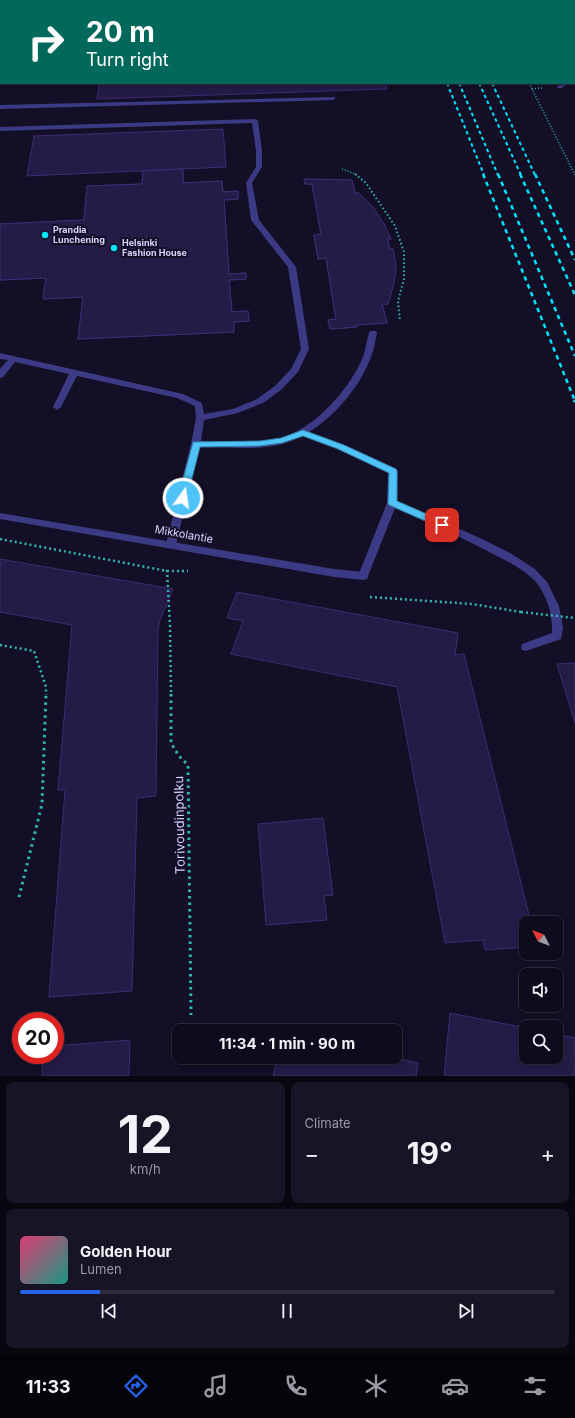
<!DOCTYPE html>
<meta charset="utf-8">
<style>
:root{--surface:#0e0b1c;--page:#171425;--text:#f1f3f6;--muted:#9b9ba3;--line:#2e2b3b;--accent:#2563eb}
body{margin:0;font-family:Inter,sans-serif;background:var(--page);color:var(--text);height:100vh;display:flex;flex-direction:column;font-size:15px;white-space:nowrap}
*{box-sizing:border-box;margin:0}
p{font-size:13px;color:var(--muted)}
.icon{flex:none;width:22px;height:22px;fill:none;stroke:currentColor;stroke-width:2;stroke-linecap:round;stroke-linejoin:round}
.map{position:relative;height:1076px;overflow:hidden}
.details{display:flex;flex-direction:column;gap:6px;padding:6px;background:#08060f;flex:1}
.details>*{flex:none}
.banner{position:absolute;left:0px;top:0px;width:575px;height:84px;box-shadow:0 2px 6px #0003,0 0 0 1px var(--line);background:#00695c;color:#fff;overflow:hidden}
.needle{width:26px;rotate:312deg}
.controls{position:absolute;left:519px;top:916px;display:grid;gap:8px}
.controls a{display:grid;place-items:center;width:44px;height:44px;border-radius:8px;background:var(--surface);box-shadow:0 2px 6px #0003,0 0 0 1px var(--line);font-size:20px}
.speed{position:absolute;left:12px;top:1012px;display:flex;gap:8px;font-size:20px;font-weight:700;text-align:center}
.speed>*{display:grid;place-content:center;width:52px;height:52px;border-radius:50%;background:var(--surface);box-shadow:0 2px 6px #0003,0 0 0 1px var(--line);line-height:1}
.speed .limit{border:6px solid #d22;background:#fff;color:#111}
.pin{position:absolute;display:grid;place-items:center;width:34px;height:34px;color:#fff;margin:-17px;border-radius:8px;box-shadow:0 2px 6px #0006}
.me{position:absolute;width:44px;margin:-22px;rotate:14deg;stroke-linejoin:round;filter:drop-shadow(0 0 3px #0008)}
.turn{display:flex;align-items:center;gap:14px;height:84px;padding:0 20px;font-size:18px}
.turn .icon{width:52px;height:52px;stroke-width:2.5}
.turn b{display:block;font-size:28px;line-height:34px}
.big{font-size:30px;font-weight:700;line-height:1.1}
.details .card{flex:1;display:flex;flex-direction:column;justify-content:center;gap:6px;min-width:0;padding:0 14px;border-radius:8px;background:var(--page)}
.details .dial{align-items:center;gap:0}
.dial b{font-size:52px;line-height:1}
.song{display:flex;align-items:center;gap:12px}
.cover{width:48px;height:48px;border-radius:6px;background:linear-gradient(135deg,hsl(340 70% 55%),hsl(170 70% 35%))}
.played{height:4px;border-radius:2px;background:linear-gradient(90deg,var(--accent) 15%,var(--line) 15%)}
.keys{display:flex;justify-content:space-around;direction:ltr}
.heat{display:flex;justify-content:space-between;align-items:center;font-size:22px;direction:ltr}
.details .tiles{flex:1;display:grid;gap:6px;grid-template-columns:1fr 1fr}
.card:last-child{grid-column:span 2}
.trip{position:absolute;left:172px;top:1024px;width:230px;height:40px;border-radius:8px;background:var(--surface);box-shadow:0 2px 6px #0003,0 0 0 1px var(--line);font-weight:700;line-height:40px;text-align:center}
.dock{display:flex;height:64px;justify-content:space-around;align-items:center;background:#06040b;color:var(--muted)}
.dock .icon{width:28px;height:28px}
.dock .current{color:var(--accent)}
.dock b{font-size:18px;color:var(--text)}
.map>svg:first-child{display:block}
</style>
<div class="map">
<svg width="575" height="1076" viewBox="0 0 575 1076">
<rect width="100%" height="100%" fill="#130f26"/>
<g fill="#241b47" stroke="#3b2d73">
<rect x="108" y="0" width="251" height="1"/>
<polygon points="99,83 385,83 387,89 97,99"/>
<polygon points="223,129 226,167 27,176 34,136"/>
<polygon points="183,169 183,183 222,181 223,192 238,191 238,199 224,200 229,274 246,273 246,279 229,280 232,312 248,311 249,321 234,322 234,332 78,339 83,297 43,299 46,278 0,280 0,224 84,220 87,186 142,184 143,171"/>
<polygon points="183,169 183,183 222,181 223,192 238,191 238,199 224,200 229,274 246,273 246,279 229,280 232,312 248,311 249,321 234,322 234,332 78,339 83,297 43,299 46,278 0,280 0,224 84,220 87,186 142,184 143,171"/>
<polygon points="304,179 352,180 355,193 359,193 373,207 384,224 391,239 387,239 390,249 393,249 396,267 394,283 388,304 382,304 387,323 356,325 357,327 330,329 328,320 336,319 326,258 318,259 314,235 321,234 312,184 305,184"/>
<polygon points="304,179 352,180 355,193 359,193 373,207 384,224 391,239 387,239 390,249 393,249 396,267 394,283 388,304 382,304 387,323 356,325 357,327 330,329 328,320 336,319 326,258 318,259 314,235 321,234 312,184 305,184"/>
<polygon points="0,559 173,589 160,620 158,628 156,796 137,798 132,991 49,997 65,790 58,790 72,625 0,612"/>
<polygon points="237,592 458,633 455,655 464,654 531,923 526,923 526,947 485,950 483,940 445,943 397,687 231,654 243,621 227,618"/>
<polygon points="575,663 575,723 557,664"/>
<polygon points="323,818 333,895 324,896 327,920 266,925 258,824"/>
<polygon points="450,1013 526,1028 526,1057 556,1057 556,1034 575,1038 575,1076 444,1076"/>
<polygon points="284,1026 305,1031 283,1031"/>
<polygon points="130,1040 129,1076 42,1076 43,1055 55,1055 55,1046"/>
<polygon points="278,1057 392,1057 418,1063 416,1076 273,1076"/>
</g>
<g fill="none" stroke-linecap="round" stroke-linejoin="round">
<g stroke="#2fb8b0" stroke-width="1.5" stroke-dasharray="1 2" stroke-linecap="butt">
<polyline points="529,83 575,175"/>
<polyline points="532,89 542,88"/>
<polyline points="342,169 358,175"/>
</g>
<polyline stroke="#2fb8b0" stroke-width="2" stroke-dasharray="1.5 2.5" stroke-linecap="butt" points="355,174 366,183 395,226 404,252 404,279 398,301 400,321"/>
<g stroke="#2fb8b0" stroke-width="2.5" stroke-dasharray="2 3" stroke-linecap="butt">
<polyline points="0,539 167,571 188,571"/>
<polyline points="167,570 170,625 171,695"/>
<polyline points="370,597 472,604 521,612"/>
<polyline points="0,645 34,651 46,687 46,695"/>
</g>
<g stroke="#2fb8b0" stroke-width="3" stroke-dasharray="2.5 4" stroke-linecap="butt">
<polyline points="171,694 171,743 179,756 188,765 191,1015"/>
<polyline points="19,897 42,804 46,694"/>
</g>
<g fill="#3d3a85" fill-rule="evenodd">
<rect x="574" y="76" width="1" height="4"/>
<polygon points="561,83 568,83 562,88 558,88 557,87"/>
<polygon points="335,97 335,99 333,100 0,109 0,105"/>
<path d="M255,119L258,121L262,151V167L252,183L259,220L296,267L309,349L298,372L281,390L263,403L238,413L204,420L201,441C227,441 255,445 280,438C315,429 352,387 364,354C366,347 367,340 369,333L370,331H376L377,333C375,340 375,347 372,354C362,384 336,416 309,432L344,445L396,469L398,471L397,501L482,539L510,553L535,569L547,582L559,606L563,628L561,639L526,651L522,650L521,647L522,644L552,633C553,615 547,596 536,582C525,570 509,562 495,555C462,537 429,523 395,508L368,576L367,579H359L358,576L387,503L388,473L338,449L302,436C273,453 233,447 200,447L176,544L175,547H167L166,544L191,444L196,418L195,406L177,398L77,376L61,407L57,410L53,407L69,374L15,362L3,377L0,378V369L8,360L0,359V353L183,394L202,403L204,414L233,409L257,399L275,386L291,369L301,349L288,267L251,220L246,183L256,167V151L252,123L0,131V127Z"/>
</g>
<g fill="#3d3a85" fill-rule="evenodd">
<rect x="561" y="0" width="6" height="1"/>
<polygon points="574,13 575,14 575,19 574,18"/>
<polygon points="0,513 334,569 363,572 367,573 368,576 367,579 363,580 334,577 0,519"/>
</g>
<g stroke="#00e5ff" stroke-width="2" stroke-dasharray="3.5 3" stroke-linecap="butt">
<polyline points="447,83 484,175"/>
<polyline points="459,83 498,175"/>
<polyline points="479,83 521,175"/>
<polyline points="492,83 535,175"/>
</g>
<g stroke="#00e5ff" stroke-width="2.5" stroke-dasharray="4.5 4" stroke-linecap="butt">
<polyline points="483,174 575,401"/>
<polyline points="498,174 575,356"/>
<polyline points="520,174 575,295"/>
<polyline points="535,174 575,260"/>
</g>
<polyline stroke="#00e5ff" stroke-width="3" stroke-dasharray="6 5" stroke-linecap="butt" points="574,400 575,402"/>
<polyline stroke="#2fb8b0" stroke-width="2.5" stroke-dasharray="2 3" stroke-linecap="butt" points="521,612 575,618"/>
</g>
<polygon fill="#4fc3f7" stroke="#337fa1" points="303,430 344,445 396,469 397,471 397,501 445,522 447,525 445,527 439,527 389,505 388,503 389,473 338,449 303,436 282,443 260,446 200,447 187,498 183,501 178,498 193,442 260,441 281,438"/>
<g fill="#00e5ff" stroke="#130f26" stroke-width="1.5">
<circle cx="45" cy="235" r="4"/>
<circle cx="114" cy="248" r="4"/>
</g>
<g text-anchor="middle" stroke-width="4" stroke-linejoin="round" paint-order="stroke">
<g font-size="9" font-weight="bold" fill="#d9d4ff" stroke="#130f26" text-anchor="start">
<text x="53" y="233">Prandia<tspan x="53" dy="10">Lunchening</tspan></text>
<text x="122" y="246">Helsinki<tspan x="122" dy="10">Fashion House</tspan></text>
</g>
<g font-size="11" fill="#d9d4ff" stroke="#130f26">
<text transform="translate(184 534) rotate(10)" y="4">Mikkolantie</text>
</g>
<g font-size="13" fill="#d9d4ff" stroke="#130f26">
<text transform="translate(179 825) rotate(-91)" y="5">Torivoudinpolku</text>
</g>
</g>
</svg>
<div class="controls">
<a><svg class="needle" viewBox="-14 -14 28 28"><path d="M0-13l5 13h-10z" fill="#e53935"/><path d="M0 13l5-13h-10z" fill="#9b9ba3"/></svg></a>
<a><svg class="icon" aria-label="sound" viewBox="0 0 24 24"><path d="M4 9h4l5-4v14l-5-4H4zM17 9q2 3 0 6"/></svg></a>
<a><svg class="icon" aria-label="search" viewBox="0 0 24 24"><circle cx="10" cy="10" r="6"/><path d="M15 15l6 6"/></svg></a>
</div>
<div class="speed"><div class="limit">20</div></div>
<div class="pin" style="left:442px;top:525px;background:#d93025"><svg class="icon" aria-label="arrive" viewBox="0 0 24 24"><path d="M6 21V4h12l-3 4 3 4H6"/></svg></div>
<svg class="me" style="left:183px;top:498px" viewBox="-20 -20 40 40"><circle r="17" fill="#4fc3f7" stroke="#fff" stroke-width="3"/><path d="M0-11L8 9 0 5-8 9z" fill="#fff"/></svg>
<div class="trip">11:34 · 1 min · 90 m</div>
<div class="banner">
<div class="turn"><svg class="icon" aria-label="right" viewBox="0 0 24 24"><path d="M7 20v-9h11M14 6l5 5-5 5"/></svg><div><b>20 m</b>Turn right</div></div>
</div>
</div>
<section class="details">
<div class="tiles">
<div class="card dial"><b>12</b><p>km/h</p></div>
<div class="card"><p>Climate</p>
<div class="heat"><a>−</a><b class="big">19°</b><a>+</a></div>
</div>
<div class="card">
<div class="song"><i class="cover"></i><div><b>Golden Hour</b><p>Lumen</p></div></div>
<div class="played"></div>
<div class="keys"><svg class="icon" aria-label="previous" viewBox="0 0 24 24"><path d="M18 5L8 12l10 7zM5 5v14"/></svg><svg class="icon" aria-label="pause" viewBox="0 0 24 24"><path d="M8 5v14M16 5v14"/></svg><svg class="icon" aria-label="next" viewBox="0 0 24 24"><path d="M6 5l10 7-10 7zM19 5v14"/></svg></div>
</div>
</div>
</section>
<nav class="dock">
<b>11:33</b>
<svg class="icon current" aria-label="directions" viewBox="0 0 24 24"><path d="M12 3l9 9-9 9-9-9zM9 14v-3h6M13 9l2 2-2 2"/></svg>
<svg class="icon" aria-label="music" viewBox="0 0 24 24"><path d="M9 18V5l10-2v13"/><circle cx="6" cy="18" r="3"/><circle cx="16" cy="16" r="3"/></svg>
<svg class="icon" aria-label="phone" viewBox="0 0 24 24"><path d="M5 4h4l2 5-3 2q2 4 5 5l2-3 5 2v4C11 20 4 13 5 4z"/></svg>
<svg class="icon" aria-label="climate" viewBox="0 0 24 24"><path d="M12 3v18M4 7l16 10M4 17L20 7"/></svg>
<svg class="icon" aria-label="car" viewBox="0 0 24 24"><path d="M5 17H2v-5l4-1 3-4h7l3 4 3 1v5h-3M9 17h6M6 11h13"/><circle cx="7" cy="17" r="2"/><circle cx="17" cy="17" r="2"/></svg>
<svg class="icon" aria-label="filters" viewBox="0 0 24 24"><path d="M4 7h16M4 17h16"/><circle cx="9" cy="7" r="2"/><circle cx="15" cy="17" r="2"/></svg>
</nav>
